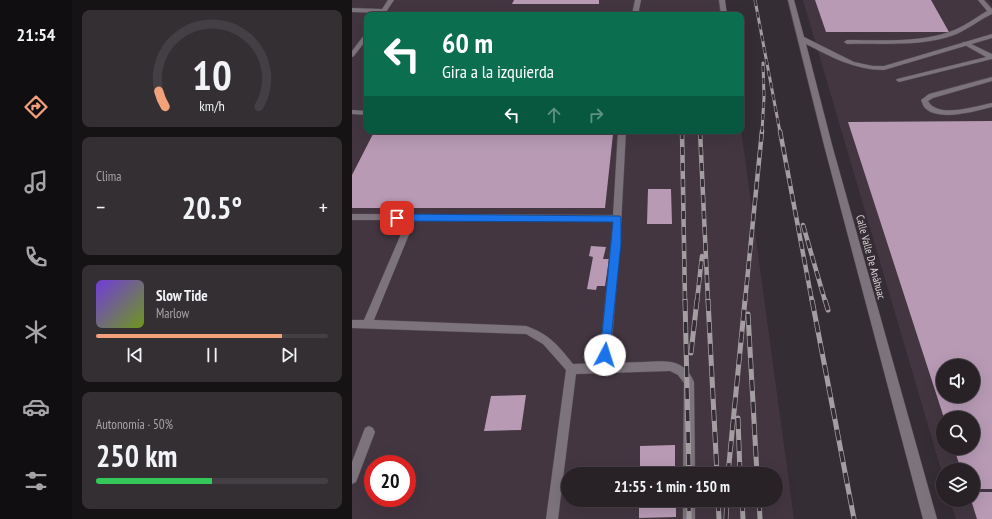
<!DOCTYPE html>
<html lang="es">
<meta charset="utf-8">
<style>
:root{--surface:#282227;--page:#342f33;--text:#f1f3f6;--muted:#a5a4a7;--line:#443f44;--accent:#f1a27b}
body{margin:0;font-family:"PT Sans Narrow",sans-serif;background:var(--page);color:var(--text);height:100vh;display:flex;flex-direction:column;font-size:15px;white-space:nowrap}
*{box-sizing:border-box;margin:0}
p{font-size:13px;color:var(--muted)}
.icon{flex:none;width:22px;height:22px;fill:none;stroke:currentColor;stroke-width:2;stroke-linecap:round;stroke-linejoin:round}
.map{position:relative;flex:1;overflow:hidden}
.sheet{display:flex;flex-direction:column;gap:10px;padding:10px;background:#161315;width:280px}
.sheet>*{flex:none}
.banner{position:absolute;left:12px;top:12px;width:380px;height:122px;border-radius:8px;box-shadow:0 4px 16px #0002,0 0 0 1px var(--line);background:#0b6e4f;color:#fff;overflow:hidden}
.fabs{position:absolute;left:584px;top:359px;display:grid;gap:8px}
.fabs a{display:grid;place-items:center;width:44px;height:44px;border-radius:50%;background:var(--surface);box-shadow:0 4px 16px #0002,0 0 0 1px var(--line);font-size:20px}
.speed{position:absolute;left:12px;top:455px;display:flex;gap:8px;font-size:20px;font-weight:700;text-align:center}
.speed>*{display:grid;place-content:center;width:52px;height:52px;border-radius:50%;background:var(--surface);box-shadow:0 4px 16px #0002,0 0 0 1px var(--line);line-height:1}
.speed .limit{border:6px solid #d22;background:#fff;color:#111}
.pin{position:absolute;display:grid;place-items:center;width:34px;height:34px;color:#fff;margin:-17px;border-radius:8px;box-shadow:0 2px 6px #0006}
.me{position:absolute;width:44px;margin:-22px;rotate:5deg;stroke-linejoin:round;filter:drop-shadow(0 0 3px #0008)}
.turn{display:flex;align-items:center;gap:14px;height:84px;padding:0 12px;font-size:18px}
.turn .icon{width:52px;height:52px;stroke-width:2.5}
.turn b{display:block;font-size:28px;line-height:34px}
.lanes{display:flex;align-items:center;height:38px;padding:0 12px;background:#0003;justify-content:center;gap:20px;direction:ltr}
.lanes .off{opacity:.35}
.big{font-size:30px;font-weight:700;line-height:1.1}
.sheet .widget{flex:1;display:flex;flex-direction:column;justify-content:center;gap:6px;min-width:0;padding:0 14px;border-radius:8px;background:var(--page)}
.sheet .dial{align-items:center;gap:0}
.dial svg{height:104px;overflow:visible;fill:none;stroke:var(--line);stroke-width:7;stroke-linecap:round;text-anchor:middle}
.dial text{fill:var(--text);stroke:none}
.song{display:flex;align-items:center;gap:12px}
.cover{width:48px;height:48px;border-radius:6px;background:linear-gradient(135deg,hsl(260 70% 55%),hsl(80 70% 35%))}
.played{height:4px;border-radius:2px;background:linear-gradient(90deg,var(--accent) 80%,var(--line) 80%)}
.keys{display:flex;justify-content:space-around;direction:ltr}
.heat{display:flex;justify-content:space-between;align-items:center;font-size:22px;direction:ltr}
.charge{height:6px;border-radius:3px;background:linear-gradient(90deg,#34c759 50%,var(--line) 0)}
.trip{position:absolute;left:209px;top:467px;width:222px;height:40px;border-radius:20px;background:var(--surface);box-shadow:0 4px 16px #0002,0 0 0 1px var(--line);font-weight:700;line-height:40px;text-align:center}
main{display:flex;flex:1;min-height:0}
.tab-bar{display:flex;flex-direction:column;width:72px;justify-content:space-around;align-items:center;background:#100e10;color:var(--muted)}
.tab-bar .icon{width:28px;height:28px}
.tab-bar .current{color:var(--accent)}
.tab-bar b{font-size:18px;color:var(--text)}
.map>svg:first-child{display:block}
</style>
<main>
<nav class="tab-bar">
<b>21:54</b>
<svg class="icon current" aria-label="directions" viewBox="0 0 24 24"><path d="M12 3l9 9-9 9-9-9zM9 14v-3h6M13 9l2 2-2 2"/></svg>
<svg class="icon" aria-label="music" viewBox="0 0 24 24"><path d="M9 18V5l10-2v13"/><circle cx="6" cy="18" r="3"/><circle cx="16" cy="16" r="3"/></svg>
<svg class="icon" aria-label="phone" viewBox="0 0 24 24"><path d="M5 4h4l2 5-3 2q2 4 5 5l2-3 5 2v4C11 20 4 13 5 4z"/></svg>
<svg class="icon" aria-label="climate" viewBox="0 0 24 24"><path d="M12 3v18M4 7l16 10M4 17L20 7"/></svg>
<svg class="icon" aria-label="car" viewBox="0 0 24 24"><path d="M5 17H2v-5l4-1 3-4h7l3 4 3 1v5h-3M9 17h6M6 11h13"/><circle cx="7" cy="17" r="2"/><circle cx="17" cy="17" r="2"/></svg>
<svg class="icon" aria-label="filters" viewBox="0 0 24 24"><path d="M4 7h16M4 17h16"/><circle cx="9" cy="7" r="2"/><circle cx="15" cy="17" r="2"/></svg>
</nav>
<section class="sheet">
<div class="widget dial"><svg viewBox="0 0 100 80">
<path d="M14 69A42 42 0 1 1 86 69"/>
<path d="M14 69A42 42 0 0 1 9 57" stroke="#f1a27b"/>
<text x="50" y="56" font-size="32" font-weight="700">10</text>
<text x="50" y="72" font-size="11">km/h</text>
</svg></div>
<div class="widget"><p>Clima</p>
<div class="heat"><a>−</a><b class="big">20.5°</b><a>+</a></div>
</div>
<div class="widget">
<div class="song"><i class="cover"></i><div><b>Slow Tide</b><p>Marlow</p></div></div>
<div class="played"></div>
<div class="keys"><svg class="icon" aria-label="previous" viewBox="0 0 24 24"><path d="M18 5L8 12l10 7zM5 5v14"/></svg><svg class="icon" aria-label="pause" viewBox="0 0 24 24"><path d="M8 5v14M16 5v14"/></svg><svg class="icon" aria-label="next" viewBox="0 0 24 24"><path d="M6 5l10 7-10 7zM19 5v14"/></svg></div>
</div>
<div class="widget"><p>Autonomía · 50%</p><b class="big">250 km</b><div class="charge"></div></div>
</section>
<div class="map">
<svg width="640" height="519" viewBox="0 0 640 519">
<rect width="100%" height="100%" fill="#352d34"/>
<g fill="#433641" fill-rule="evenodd">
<path d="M0,0H371L373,15H15V131H389V129L442,519H0ZM21,464H55V498H21ZM216,474H424V500H216Z"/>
<path d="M451,0H637L640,5V519H604L598,500H621V470H591V476ZM591,366H621V396H591ZM591,418H621V448H591Z"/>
</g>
<g fill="#b89ab5" fill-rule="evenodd">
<polygon points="162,0 247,0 247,4 160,4"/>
<polygon points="463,0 579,0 597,32 474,32"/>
<path d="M640,121V489H621V470H609L602,448H621V418H592L496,122ZM591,366H621V396H591Z"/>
<polygon points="21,134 261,134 253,208 0,208 0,175"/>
<polygon points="296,189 319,189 320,224 295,224"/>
<polygon points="239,246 254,247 251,259 257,259 253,286 245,286 244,290 235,289 241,257 237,256"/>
<polygon points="174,395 169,430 132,431 139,396"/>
<polygon points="323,445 323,474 288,474 288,446"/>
<polygon points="621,492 640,492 640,519 625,519 619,500 621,500"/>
<polygon points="287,500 324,500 324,517 287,518"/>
</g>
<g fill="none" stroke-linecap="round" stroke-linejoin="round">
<g stroke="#514b51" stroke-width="1">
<g id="service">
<polygon points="36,0 42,0 32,15 26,15 28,13 0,12 0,8 30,9"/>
<polygon points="283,0 289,0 286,15 280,15"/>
<polygon points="367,0 373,0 375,15 369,15"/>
<path d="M626,0H632L640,9V14C627,20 615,30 602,35C570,47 529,43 495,44L492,42L495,40C528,40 565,43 597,32C610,28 623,18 635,11Z"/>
<polygon points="15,33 15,39 2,56 0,57 0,51 13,34"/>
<polygon points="611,42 615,42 640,54 640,59 547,82 544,80 545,79 634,57 611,44"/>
<path d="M640,77V81L581,98L576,101C586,119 623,106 640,103V107C624,111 587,122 573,108C571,106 570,102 569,100L577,94Z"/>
<polygon points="0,110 15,111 15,115 0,114"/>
<path d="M266,131H274L268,244L258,363C269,363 281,362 292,362C314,361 332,358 342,382L343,474H331L332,383L326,375L318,371L224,374L206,519H194L214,370L191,344L174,334L0,328V320H12L55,220H0V214L261,215ZM63,220L261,221L247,363L221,364C206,345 197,334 174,326L22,320Z"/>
<polygon points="17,426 21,428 23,432 4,482 0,484 0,462 13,428"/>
<rect x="331" y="500" width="12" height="19"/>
</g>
</g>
<g stroke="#514b51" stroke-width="1">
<path id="minor" d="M436,0H442L452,37L502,62L521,66H532L640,34V38L532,70C503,70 479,57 454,44L480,145L585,519H571L472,145Z"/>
</g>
<use href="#service" fill="#7d737c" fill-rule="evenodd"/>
<use href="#minor" fill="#7d737c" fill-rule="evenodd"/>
<g stroke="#a49ea3" stroke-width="3">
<g id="rail-far2">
<polyline points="403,0 428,132"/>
<polyline points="410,132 412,97 411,63"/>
</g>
</g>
<g stroke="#a49ea3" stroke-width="4.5">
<g id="rail-far1">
<polyline points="330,131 333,301"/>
<polyline points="348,131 356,301"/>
<polyline points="428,131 460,301"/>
<polyline points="451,225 473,301"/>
<polyline points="345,301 350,256"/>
<polyline points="393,301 410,131"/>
</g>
</g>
<g stroke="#a49ea3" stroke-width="5">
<g id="rail">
<polyline points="333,300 337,474"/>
<polyline points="356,300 365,474"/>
<polyline points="460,300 502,519"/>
<polyline points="473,300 476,310"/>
<polyline points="396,314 405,474"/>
<polyline points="339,353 345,300"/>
<polyline points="386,418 388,474"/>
<polyline points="376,474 393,300"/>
<polyline points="337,500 337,519"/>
<polyline points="366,500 367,519"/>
<polyline points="390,500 391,519"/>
<polyline points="407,500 408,519"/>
<polyline points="374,519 375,500"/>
</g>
</g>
<use href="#rail-far2" stroke="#352d34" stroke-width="2" stroke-dasharray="6" stroke-linecap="butt"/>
<use href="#rail-far1" stroke="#352d34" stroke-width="3" stroke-dasharray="8" stroke-linecap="butt"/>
<use href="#rail" stroke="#352d34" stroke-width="3.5" stroke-dasharray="11" stroke-linecap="butt"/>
</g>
<polygon fill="#1a73e8" stroke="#114b97" points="45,214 268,216 269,218 269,244 257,359 253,360 249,359 248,355 261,222 45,221 41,218"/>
<g text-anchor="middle" stroke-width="4" stroke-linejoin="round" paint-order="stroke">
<g font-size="11" fill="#dad5d9" stroke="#352d34">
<text transform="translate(519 257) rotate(75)" y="4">Calle Valle De Anáhuac</text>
</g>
</g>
</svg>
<div class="fabs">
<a><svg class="icon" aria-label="sound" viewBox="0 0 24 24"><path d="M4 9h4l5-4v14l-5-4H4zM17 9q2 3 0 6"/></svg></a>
<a><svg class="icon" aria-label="search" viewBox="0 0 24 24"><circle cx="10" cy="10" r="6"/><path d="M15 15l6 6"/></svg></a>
<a><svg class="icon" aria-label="layers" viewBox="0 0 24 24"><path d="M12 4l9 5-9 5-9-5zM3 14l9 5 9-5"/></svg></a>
</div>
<div class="speed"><div class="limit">20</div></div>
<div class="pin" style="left:45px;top:218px;background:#d93025"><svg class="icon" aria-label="arrive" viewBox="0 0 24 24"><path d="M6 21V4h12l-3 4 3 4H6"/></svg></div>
<svg class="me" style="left:253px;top:355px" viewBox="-20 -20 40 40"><circle r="19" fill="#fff"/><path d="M0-13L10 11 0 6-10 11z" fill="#1a73e8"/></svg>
<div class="trip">21:55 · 1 min · 150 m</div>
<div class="banner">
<div class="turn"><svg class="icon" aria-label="left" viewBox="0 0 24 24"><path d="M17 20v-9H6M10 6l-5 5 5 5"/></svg><div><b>60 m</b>Gira a la izquierda</div></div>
<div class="lanes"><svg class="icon" aria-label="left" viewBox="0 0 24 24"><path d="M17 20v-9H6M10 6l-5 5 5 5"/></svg><svg class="icon off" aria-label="ahead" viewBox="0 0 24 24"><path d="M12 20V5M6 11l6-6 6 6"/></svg><svg class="icon off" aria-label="right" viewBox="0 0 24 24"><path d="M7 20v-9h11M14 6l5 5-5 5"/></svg></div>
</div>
</div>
</main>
